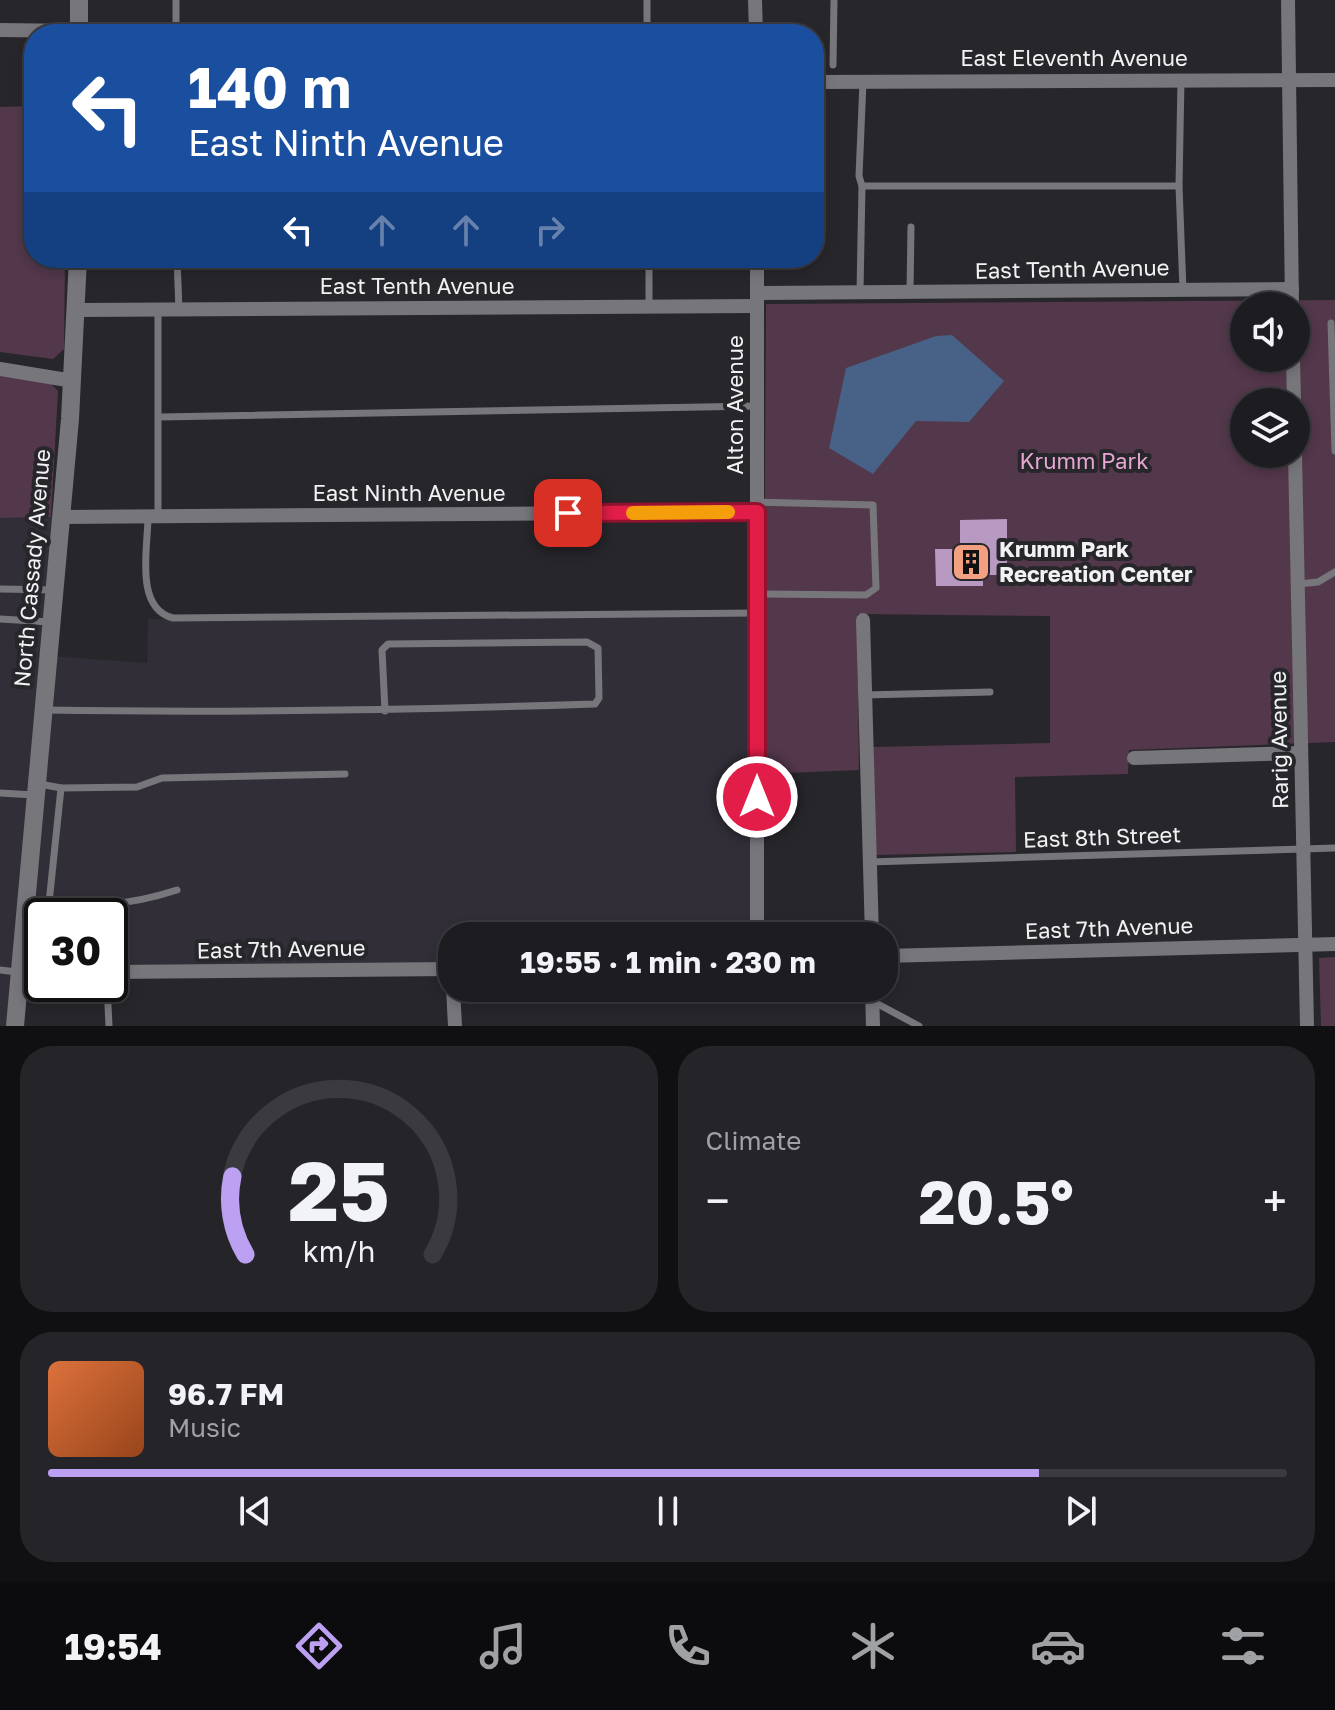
<!DOCTYPE html>
<meta charset="utf-8">
<style>
:root{--surface:#1d1c20;--page:#252529;--text:#f1f3f6;--muted:#a0a1a5;--line:#3b3a3e;--accent:#bca0f2}
body{margin:0;font-family:"Golos Text",sans-serif;background:var(--page);color:var(--text);height:100vh;display:flex;flex-direction:column;font-size:30px;white-space:nowrap}
*{box-sizing:border-box;margin:0}
p{font-size:26px;color:var(--muted)}
.icon{flex:none;width:44px;height:44px;fill:none;stroke:currentColor;stroke-width:2;stroke-linecap:round;stroke-linejoin:round}
.map{position:relative;height:1026px;overflow:hidden}
.panel{display:flex;flex-direction:column;gap:20px;padding:20px;background:#100f12;flex:1}
.panel>*{flex:none}
.banner{position:absolute;left:24px;top:24px;width:800px;height:244px;border-radius:32px;box-shadow:0 4px 12px #0003,0 0 0 2px var(--line);background:#1a4fa0;color:#fff;overflow:hidden}
.buttons{position:absolute;left:1230px;top:292px;display:grid;gap:16px}
.buttons a{display:grid;place-items:center;width:80px;height:80px;border-radius:50%;background:var(--surface);box-shadow:0 4px 12px #0003,0 0 0 2px var(--line);font-size:40px}
.speed{position:absolute;left:24px;top:898px;display:flex;gap:16px;font-size:40px;font-weight:700;text-align:center}
.speed>*{display:grid;place-content:center;width:104px;height:104px;border-radius:50%;background:var(--surface);box-shadow:0 4px 12px #0003,0 0 0 2px var(--line);line-height:1}
.speed .limit{border:4px solid #111;border-radius:12px;background:#fff;color:#111}
.pin{position:absolute;display:grid;place-items:center;width:68px;height:68px;color:#fff;margin:-34px;border-radius:16px;box-shadow:0 4px 12px #0006}
.me{position:absolute;width:88px;margin:-44px;rotate:0deg;stroke-linejoin:round;filter:drop-shadow(0 0 6px #0008)}
.turn{display:flex;align-items:center;gap:28px;height:168px;padding:0 32px;font-size:36px}
.turn .icon{width:104px;height:104px;stroke-width:2.5}
.turn b{display:block;font-size:56px;line-height:68px}
.lanes{display:flex;align-items:center;height:76px;padding:0 32px;background:#0003;justify-content:center;gap:40px;direction:ltr}
.lanes .off{opacity:.35}
.big{font-size:60px;font-weight:700;line-height:1.1}
.panel .tile{flex:1;display:flex;flex-direction:column;justify-content:center;gap:12px;min-width:0;padding:0 28px;border-radius:32px;background:var(--page)}
.panel .dial{align-items:center;gap:0}
.dial svg{height:208px;overflow:visible;fill:none;stroke:var(--line);stroke-width:7;stroke-linecap:round;text-anchor:middle}
.dial text{fill:var(--text);stroke:none}
.song{display:flex;align-items:center;gap:24px}
.cover{width:96px;height:96px;border-radius:12px;background:linear-gradient(135deg,hsl(20 70% 55%),hsl(20 70% 35%))}
.played{height:8px;border-radius:4px;background:linear-gradient(90deg,var(--accent) 80%,var(--line) 80%)}
.keys{display:flex;justify-content:space-around;direction:ltr}
.heat{display:flex;justify-content:space-between;align-items:center;font-size:44px;direction:ltr}
.panel .tiles{flex:1;display:grid;gap:20px;grid-template-columns:1fr 1fr}
.tile:last-child{grid-column:span 2}
.trip{position:absolute;left:438px;top:922px;width:460px;height:80px;border-radius:32px;background:var(--surface);box-shadow:0 4px 12px #0003,0 0 0 2px var(--line);font-weight:700;line-height:80px;text-align:center}
.menu{display:flex;height:128px;justify-content:space-around;align-items:center;background:#0c0b0d;color:var(--muted)}
.menu .icon{width:56px;height:56px}
.menu .on{color:var(--accent)}
.menu b{font-size:36px;color:var(--text)}
.map>svg:first-child{display:block}
</style>
<div class="map">
<svg width="1335" height="1026" viewBox="0 0 1335 1026">
<rect width="100%" height="100%" fill="#27262b"/>
<polygon fill="#312e38" points="61,516 49,656 147,663 148,619 764,614 760,936 452,936 452,966 110,973 110,916 42,916 42,971 21,970 16,1026 0,1026 0,518"/>
<g fill="#53374b" fill-rule="evenodd">
<polygon points="34,106 34,258 65,258 64,349 53,359 0,352 0,107"/>
<path d="M1335,300V742L1129,750L1128,774L1015,777L1016,852L875,855L873,747L1050,743V616L857,614L859,770L763,774L766,304ZM1244,306H1296V358H1244ZM1244,402H1296V454H1244Z"/>
<polygon points="0,374 50,383 58,391 51,517 0,518"/>
<polygon points="1335,957 1335,1026 1321,1026 1319,958"/>
</g>
<polygon fill="#476286" points="952,335 1004,381 969,422 916,421 873,474 829,448 846,368 936,336"/>
<polygon fill="#b799c1" points="1007,519 1007,575 983,575 983,586 936,586 935,549 960,549 960,520"/>
<g fill="none" stroke-linecap="round" stroke-linejoin="round">
<g stroke="#77767b" stroke-width="7">
<polyline points="647,0 647,34"/>
<polyline points="176,34 176,0"/>
<polyline points="833,65 834,0"/>
<polyline points="863,82 859,176 862,186 1179,186 1181,80"/>
<polyline points="1179,186 1183,290"/>
<polyline points="177,258 179,310"/>
<polyline points="649,258 649,306"/>
<polyline points="860,292 862,186"/>
<polyline points="910,292 911,227"/>
<polyline points="158,310 158,516"/>
<polyline points="1331,323 1335,451"/>
<polyline points="160,417 757,406"/>
<path d="M148,517C148,547 134,608 173,618L756,613"/>
<polyline points="1298,584 1318,582 1335,572"/>
<polyline points="0,589 54,590"/>
<polyline points="757,594 866,595 876,588 873,505 757,502"/>
<polyline points="0,619 50,622"/>
<polyline points="864,695 990,692"/>
<path d="M46,710C229,713 412,710 595,704L599,698L598,648L587,642L388,644L382,650L385,711"/>
<polyline points="40,784 61,788 49,903"/>
<polyline points="61,788 137,787 162,778 345,774"/>
<polyline points="0,793 34,795"/>
<polyline points="869,862 1335,848"/>
<path d="M28,902C88,905 118,909 177,890"/>
<polyline points="0,970 17,972"/>
<polyline points="107,984 109,1026"/>
<polyline points="874,1002 919,1026"/>
</g>
<g stroke="#77767b" stroke-width="14">
<polyline points="755,0 756,34"/>
<polyline points="1288,0 1292,306"/>
<polyline points="0,30 79,31"/>
<polyline points="814,82 1335,80"/>
<polyline points="757,293 1292,289"/>
<polyline points="78,310 757,306"/>
<polyline points="1293,358 1294,402"/>
<polyline points="0,369 73,381"/>
<polyline points="1295,454 1307,1026"/>
<polyline points="61,517 757,512"/>
<polyline points="863,620 872,936"/>
<polyline points="1134,758 1301,753"/>
<polyline points="757,936 757,258"/>
<polyline points="884,956 1335,944"/>
<polyline points="20,972 42,972"/>
<polyline points="110,972 452,969"/>
<polyline points="453,988 455,1026"/>
<polyline points="872,988 873,1026"/>
</g>
<g stroke="#77767b" stroke-width="18">
<polyline points="79,34 79,0"/>
<polyline points="15,1026 70,419 78,258"/>
</g>
</g>
<g fill="none" stroke-linecap="round" stroke-linejoin="round">
<g stroke="#92132f" stroke-width="20">
<polyline id="route" points="568,513 757,512 757,797"/>
</g>
<use href="#route" stroke="#e11d48" stroke-width="14"/>
<polyline stroke="#f59e0b" stroke-width="14" points="633,513 728,512"/>
</g>
<defs>
<g id="building-square" transform="scale(2)"><rect x="-9" y="-9" width="18" height="18" rx="4" fill="#f3a082" stroke="#27262b"/><path d="M-4-6H4V6H1V3H-1V6H-4ZM-2.5-4.3h1.7v1.8h-1.7ZM.8-4.3h1.7v1.8H.8ZM-2.5-1h1.7V.8h-1.7ZM.8-1h1.7V.8H.8Z" fill="#111"/></g>
</defs>
<g fill-rule="evenodd">
<use href="#building-square" x="971" y="562"/>
</g>
<g text-anchor="middle" stroke-width="8" stroke-linejoin="round" paint-order="stroke">
<g font-size="22" fill="#f2f1f4" stroke="#27262b">
<text x="1074" y="66">East Eleventh Avenue</text>
<text transform="translate(1072 269) rotate(-1)" y="8">East Tenth Avenue</text>
<text x="417" y="294">East Tenth Avenue</text>
<text transform="translate(735 405) rotate(-90)" y="8">Alton Avenue</text>
<text x="409" y="501">East Ninth Avenue</text>
<text transform="translate(32 568) rotate(-85)" y="8">North Cassady Avenue</text>
<text transform="translate(1279 740) rotate(-91)" y="8">Rarig Avenue</text>
<text transform="translate(1102 837) rotate(-2)" y="8">East 8th Street</text>
<text transform="translate(1109 928) rotate(-2)" y="8">East 7th Avenue</text>
<text transform="translate(281 949) rotate(-1)" y="8">East 7th Avenue</text>
</g>
<g font-size="22" fill="#e7a6d3" stroke="#27262b">
<text x="1084" y="469">Krumm Park</text>
</g>
<g font-size="22" font-weight="bold" fill="#f2f1f4" stroke="#27262b" text-anchor="start">
<text x="999" y="557">Krumm Park<tspan x="999" dy="25">Recreation Center</tspan></text>
</g>
</g>
</svg>
<div class="buttons">
<a><svg class="icon" aria-label="sound" viewBox="0 0 24 24"><path d="M4 9h4l5-4v14l-5-4H4zM17 9q2 3 0 6"/></svg></a>
<a><svg class="icon" aria-label="layers" viewBox="0 0 24 24"><path d="M12 4l9 5-9 5-9-5zM3 14l9 5 9-5"/></svg></a>
</div>
<div class="speed"><div class="limit">30</div></div>
<div class="pin" style="left:568px;top:513px;background:#d93025"><svg class="icon" aria-label="arrive" viewBox="0 0 24 24"><path d="M6 21V4h12l-3 4 3 4H6"/></svg></div>
<svg class="me" style="left:757px;top:797px" viewBox="-20 -20 40 40"><circle r="17" fill="#e11d48" stroke="#fff" stroke-width="3"/><path d="M0-11L8 9 0 5-8 9z" fill="#fff"/></svg>
<div class="trip">19:55 · 1 min · 230 m</div>
<div class="banner">
<div class="turn"><svg class="icon" aria-label="left" viewBox="0 0 24 24"><path d="M17 20v-9H6M10 6l-5 5 5 5"/></svg><div><b>140 m</b>East Ninth Avenue</div></div>
<div class="lanes"><svg class="icon" aria-label="left" viewBox="0 0 24 24"><path d="M17 20v-9H6M10 6l-5 5 5 5"/></svg><svg class="icon off" aria-label="ahead" viewBox="0 0 24 24"><path d="M12 20V5M6 11l6-6 6 6"/></svg><svg class="icon off" aria-label="ahead" viewBox="0 0 24 24"><path d="M12 20V5M6 11l6-6 6 6"/></svg><svg class="icon off" aria-label="right" viewBox="0 0 24 24"><path d="M7 20v-9h11M14 6l5 5-5 5"/></svg></div>
</div>
</div>
<section class="panel">
<div class="tiles">
<div class="tile dial"><svg viewBox="0 0 100 80">
<path d="M14 69A42 42 0 1 1 86 69"/>
<path d="M14 69A42 42 0 0 1 9 39" stroke="#bca0f2"/>
<text x="50" y="56" font-size="32" font-weight="700">25</text>
<text x="50" y="72" font-size="11">km/h</text>
</svg></div>
<div class="tile"><p>Climate</p>
<div class="heat"><a>−</a><b class="big">20.5°</b><a>+</a></div>
</div>
<div class="tile">
<div class="song"><i class="cover"></i><div><b>96.7 FM</b><p>Music</p></div></div>
<div class="played"></div>
<div class="keys"><svg class="icon" aria-label="previous" viewBox="0 0 24 24"><path d="M18 5L8 12l10 7zM5 5v14"/></svg><svg class="icon" aria-label="pause" viewBox="0 0 24 24"><path d="M8 5v14M16 5v14"/></svg><svg class="icon" aria-label="next" viewBox="0 0 24 24"><path d="M6 5l10 7-10 7zM19 5v14"/></svg></div>
</div>
</div>
</section>
<nav class="menu">
<b>19:54</b>
<svg class="icon on" aria-label="directions" viewBox="0 0 24 24"><path d="M12 3l9 9-9 9-9-9zM9 14v-3h6M13 9l2 2-2 2"/></svg>
<svg class="icon" aria-label="music" viewBox="0 0 24 24"><path d="M9 18V5l10-2v13"/><circle cx="6" cy="18" r="3"/><circle cx="16" cy="16" r="3"/></svg>
<svg class="icon" aria-label="phone" viewBox="0 0 24 24"><path d="M5 4h4l2 5-3 2q2 4 5 5l2-3 5 2v4C11 20 4 13 5 4z"/></svg>
<svg class="icon" aria-label="climate" viewBox="0 0 24 24"><path d="M12 3v18M4 7l16 10M4 17L20 7"/></svg>
<svg class="icon" aria-label="car" viewBox="0 0 24 24"><path d="M5 17H2v-5l4-1 3-4h7l3 4 3 1v5h-3M9 17h6M6 11h13"/><circle cx="7" cy="17" r="2"/><circle cx="17" cy="17" r="2"/></svg>
<svg class="icon" aria-label="filters" viewBox="0 0 24 24"><path d="M4 7h16M4 17h16"/><circle cx="9" cy="7" r="2"/><circle cx="15" cy="17" r="2"/></svg>
</nav>
